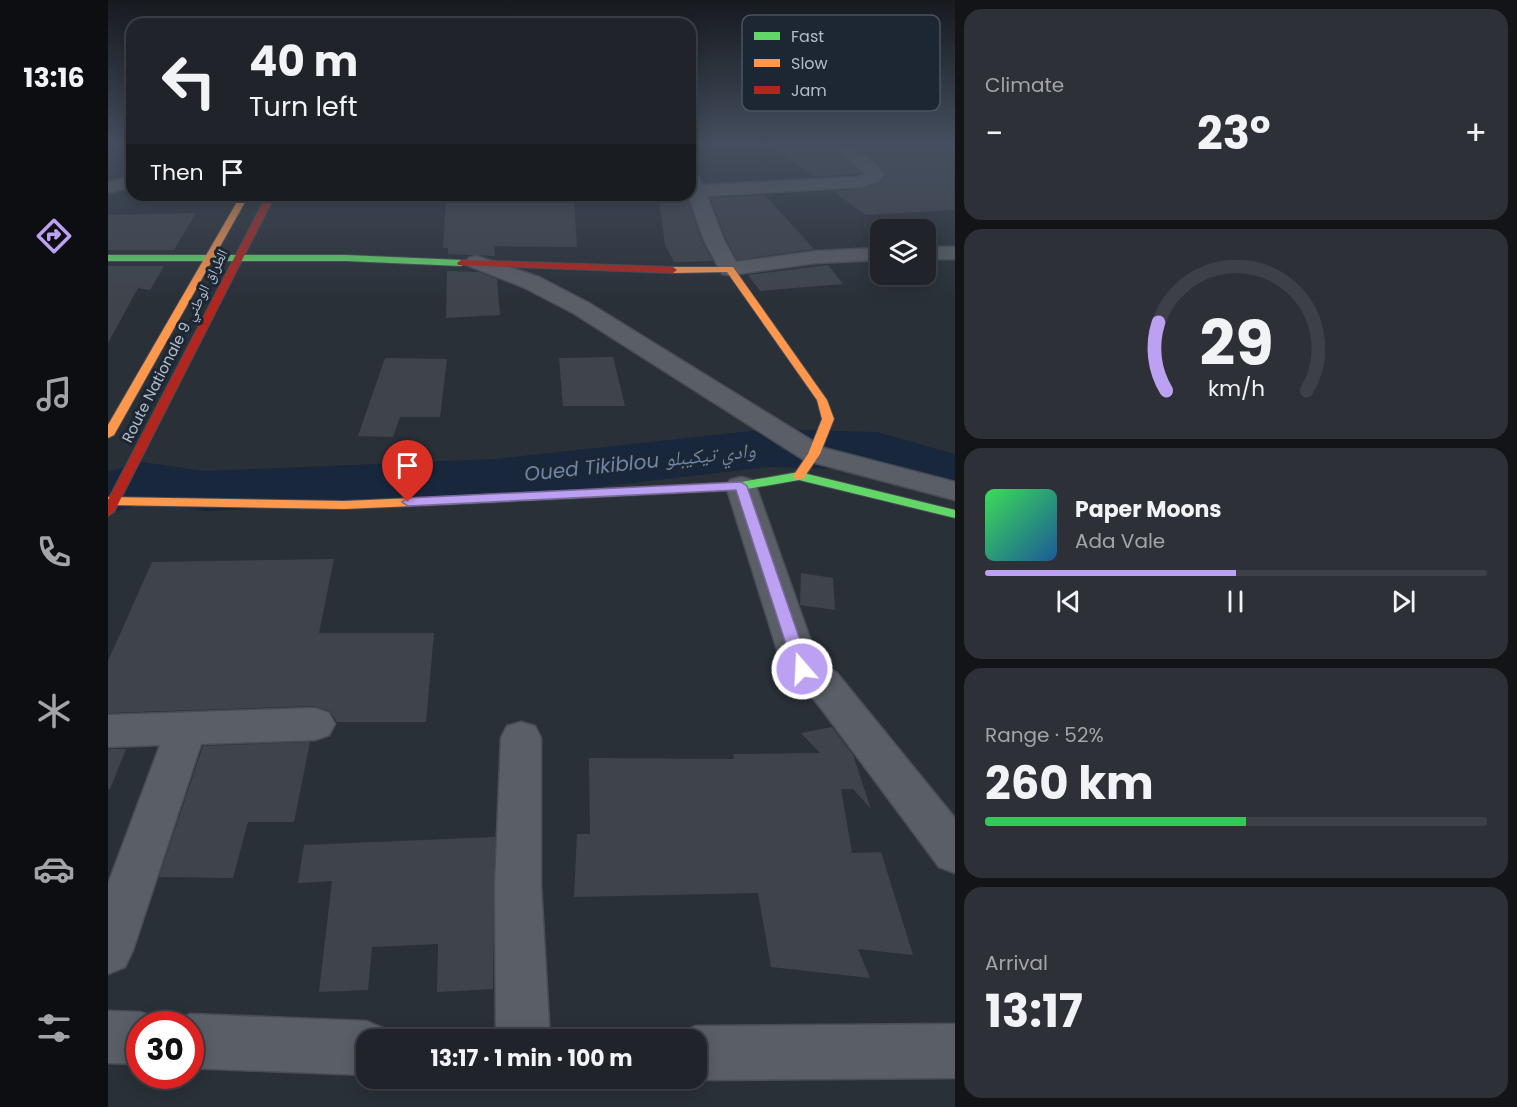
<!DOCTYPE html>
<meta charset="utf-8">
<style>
:root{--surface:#20242a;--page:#2d3036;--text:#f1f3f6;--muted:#a2a4a8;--line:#3d4147;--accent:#bca0f2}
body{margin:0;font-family:Poppins,"Noto Naskh Arabic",sans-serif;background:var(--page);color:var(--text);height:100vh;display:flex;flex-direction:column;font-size:22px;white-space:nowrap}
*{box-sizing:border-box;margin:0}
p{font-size:20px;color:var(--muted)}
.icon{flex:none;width:33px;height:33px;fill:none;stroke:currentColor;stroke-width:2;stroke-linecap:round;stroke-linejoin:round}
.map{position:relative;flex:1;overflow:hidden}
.panel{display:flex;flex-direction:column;gap:9px;padding:9px;background:#121417;width:562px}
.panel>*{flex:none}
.banner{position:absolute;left:18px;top:18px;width:570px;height:183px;border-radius:18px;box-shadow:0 3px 15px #0003,0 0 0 2px var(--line);background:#20242a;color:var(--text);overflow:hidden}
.tools{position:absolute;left:762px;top:219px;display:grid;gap:12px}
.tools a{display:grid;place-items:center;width:66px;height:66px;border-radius:12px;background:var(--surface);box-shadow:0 3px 15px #0003,0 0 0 2px var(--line);font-size:30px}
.speed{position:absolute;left:18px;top:1011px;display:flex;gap:12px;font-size:30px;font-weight:700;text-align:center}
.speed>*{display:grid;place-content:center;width:78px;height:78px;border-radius:50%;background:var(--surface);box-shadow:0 3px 15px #0003,0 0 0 2px var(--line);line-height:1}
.speed .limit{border:9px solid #d22;background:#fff;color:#111}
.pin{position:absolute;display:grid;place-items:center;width:51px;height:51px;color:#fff;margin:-62px -26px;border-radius:50% 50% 50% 0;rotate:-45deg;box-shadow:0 0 6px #0007}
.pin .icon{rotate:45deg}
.me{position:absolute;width:66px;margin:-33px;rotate:341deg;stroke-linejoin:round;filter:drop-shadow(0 0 4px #0008)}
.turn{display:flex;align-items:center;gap:21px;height:126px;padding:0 24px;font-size:27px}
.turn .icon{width:78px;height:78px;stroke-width:2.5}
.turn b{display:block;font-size:42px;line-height:51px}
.then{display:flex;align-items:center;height:57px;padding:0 24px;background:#0003;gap:12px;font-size:22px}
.big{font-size:45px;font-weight:700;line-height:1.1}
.panel .card{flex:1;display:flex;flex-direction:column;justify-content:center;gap:9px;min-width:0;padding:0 21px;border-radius:18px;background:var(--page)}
.panel .dial{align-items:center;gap:0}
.dial svg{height:156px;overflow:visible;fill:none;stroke:var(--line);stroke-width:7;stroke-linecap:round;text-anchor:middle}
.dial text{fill:var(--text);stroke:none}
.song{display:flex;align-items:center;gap:18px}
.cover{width:72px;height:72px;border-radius:9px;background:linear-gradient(135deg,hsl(130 70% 55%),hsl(210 70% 35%))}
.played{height:6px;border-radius:3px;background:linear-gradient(90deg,var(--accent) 50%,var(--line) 50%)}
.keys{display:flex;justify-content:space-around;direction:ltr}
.heat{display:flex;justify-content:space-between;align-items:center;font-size:33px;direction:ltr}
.charge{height:9px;border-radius:4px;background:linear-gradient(90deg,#34c759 52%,var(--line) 0)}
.trip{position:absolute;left:248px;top:1029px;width:351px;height:60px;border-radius:18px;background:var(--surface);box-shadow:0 3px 15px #0003,0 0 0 2px var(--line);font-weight:700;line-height:60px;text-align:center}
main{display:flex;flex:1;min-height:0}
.tab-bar{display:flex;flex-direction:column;width:108px;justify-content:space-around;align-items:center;background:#0d0e11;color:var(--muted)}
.tab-bar .icon{width:42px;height:42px}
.tab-bar .current{color:var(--accent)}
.tab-bar b{font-size:27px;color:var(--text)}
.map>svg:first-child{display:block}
</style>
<main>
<nav class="tab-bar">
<b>13:16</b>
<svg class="icon current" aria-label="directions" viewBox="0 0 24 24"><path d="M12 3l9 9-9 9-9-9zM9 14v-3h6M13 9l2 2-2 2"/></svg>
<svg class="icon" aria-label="music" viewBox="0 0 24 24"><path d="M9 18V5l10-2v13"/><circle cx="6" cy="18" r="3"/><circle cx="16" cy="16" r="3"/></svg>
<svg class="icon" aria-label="phone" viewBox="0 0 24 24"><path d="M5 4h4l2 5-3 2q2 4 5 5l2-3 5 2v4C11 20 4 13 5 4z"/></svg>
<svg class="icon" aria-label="climate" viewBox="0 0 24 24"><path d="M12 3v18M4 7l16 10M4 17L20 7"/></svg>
<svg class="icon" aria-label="car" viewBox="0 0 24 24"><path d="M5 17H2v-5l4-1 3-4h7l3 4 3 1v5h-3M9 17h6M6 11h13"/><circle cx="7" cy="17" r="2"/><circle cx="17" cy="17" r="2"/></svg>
<svg class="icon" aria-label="filters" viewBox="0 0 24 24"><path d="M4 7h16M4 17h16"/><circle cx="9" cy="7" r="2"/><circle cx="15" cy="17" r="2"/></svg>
</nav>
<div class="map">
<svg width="847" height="1107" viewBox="0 0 847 1107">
<rect width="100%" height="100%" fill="#2a3038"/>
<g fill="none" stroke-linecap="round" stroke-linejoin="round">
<polygon fill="#19273c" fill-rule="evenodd" points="661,429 769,432 847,454 847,494 764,470 661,467 387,499 97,511 39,502 0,514 0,472 34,462 97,471 387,459"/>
</g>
<g fill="#3f444c">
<polygon points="663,145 721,145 754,173 706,177"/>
<polygon points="745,145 846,145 846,210 758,215 725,191 754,189 772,183 778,175 771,164"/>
<polygon points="564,195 578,195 594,241 605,261 566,262 557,245 551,200 565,200"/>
<polygon points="657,195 706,249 629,260 618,239 602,198"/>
<polygon points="371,198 466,199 469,247 386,246 387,256 340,254 340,248 335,248 338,201 370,200"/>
<polygon points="88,213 66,250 0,250 0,215"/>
<polygon points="720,265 735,284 652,291 640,275"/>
<polygon points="0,266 56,266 42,290 30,288 0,343"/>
<polygon points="339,271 370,272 389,279 392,315 338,318"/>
<polygon points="505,357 517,406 455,406 451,358"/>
<polygon points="277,358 339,359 332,417 292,417 285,437 250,436"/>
<polygon points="226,559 211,633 326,633 318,722 229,722 222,711 207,706 0,713 0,661 44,562"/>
<polygon points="693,573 725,578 727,610 692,605"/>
<polygon points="724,727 745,755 763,809 745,789 733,789 744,853 773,852 805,955 750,949 762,978 663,967 650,893 466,897 469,834 482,834 481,758 626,759 625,754 712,753 693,733"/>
<polygon points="202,742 186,822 140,822 125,878 51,877 95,746"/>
<polygon points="0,749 18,749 2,789 0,789"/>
<polygon points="387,837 385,989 329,992 330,944 264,947 260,990 211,992 224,881 190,883 196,845"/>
</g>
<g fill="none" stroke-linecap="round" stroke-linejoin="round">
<g stroke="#484c55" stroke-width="3">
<g id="street">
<polygon points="723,145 741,145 770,166 776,174 771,181 753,187 599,196 616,240 628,262 708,251 772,248 772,260 708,263 622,275 614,274 596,240 580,195 582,195 582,171 588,172 594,185 750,177 758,174"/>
<polygon points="24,176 24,187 0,193 0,182"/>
<rect x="818" y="247" width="29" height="12"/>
<polygon points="368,256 431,277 481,303 716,448 847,482 847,500 696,460 465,313 415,287 361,266 358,262 361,258"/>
<polygon points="633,477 644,480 648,486 710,661 729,673 847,818 847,873 831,867 715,711 701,693 681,679 675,669 618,486 622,480"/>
<polygon points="207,708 221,713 227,724 221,735 207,740 93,744 25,950 17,967 0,974 0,884 52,745 0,747 0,715"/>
<polygon points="413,722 427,726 433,738 433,885 442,1040 388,1040 387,885 393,738 399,726"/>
<polygon points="0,1011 32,1012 51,1019 53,1024 32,1024 32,1064 0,1063"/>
<polygon points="82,1014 258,1021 277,1029 281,1040 258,1040 258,1075 82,1068 82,1024 62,1024"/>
<polygon points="847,1024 847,1078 588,1080 585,1078 588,1078 588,1040 567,1040 569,1034 588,1026"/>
</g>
</g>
<g stroke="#484c55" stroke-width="2">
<g id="fast">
<polygon points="0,255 238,255 353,260 357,263 353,266 238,261 0,261"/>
<polygon points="691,472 847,510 847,518 691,480 633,490 329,505 323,501 329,497 633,482"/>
</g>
</g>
<g stroke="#484c55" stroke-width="2">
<g id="slow">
<polygon points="133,195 141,195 6,435 0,438 0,425"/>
<polygon points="625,267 719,400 726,419 712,454 695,479 687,479 685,476 700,454 714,419 709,400 619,272 565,273 561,270 565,267"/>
<polygon points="0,497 236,501 329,497 335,501 329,505 236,509 0,505"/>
</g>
</g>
<g stroke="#484c55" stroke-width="2">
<g id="jam">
<polygon points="159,195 167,195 6,512 0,516 0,500"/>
<polygon points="353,260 565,267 569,270 565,273 350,265 349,263"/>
</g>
</g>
<use href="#street" fill="#5a5e66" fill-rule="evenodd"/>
<use href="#fast" fill="#63d668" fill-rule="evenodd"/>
<use href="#slow" fill="#ff974d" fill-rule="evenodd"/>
<use href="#jam" fill="#b3261e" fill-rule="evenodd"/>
</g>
<linearGradient id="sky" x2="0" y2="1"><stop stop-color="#171a1f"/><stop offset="0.48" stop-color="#444e5e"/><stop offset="1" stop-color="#444e5e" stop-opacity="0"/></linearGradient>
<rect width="847" height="300" fill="url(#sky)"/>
<polygon fill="#bca0f2" stroke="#7a689d" stroke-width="1.5" points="633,482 639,486 702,669 700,673 689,673 686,669 628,490 300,506 294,502 300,498"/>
<g text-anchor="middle" stroke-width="6" stroke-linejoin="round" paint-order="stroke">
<g font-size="15" fill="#b4bcc9" stroke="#1d2633">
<text transform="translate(67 346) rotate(-63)" y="5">Route Nationale الطراق الوطني 9</text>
</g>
<g font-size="20" font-style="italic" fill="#6d86a8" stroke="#1d2633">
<text transform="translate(532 462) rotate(-6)" y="7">Oued Tikiblou وادي تيكيبلو</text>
</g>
</g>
<rect x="634" y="15" width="198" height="96" rx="9" fill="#1d2633" stroke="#4a5360" stroke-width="1.5"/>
<rect x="646" y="32" width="26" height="8" fill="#63d668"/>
<rect x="646" y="59" width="26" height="8" fill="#ff974d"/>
<rect x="646" y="86" width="26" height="8" fill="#b3261e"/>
<g font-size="16" fill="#b4bcc9">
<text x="683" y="42">Fast</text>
<text x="683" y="69">Slow</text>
<text x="683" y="96">Jam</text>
</g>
</svg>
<div class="tools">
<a><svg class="icon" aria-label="layers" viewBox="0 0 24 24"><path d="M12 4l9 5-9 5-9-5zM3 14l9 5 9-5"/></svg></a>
</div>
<div class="speed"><div class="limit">30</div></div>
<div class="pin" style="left:300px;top:502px;background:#d93025"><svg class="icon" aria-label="arrive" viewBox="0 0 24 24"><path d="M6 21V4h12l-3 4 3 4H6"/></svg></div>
<svg class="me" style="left:694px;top:669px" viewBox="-20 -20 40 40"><circle r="17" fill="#bca0f2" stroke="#fff" stroke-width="3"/><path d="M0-11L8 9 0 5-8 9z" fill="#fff"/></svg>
<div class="trip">13:17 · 1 min · 100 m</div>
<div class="banner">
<div class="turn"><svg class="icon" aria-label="left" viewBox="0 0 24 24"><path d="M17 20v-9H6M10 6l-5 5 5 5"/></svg><div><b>40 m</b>Turn left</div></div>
<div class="then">Then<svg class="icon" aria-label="arrive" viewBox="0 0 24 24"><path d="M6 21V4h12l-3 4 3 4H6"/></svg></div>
</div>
</div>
<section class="panel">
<div class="card"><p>Climate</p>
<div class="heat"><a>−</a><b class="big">23°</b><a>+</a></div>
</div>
<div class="card dial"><svg viewBox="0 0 100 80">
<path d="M14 69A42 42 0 1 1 86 69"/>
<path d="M14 69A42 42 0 0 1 10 34" stroke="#bca0f2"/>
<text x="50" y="56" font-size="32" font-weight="700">29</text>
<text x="50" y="72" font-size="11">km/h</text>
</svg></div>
<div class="card">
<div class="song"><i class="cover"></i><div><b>Paper Moons</b><p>Ada Vale</p></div></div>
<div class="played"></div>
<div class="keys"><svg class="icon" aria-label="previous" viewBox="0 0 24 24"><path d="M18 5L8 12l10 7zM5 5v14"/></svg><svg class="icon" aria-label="pause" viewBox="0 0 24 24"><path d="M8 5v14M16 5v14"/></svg><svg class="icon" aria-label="next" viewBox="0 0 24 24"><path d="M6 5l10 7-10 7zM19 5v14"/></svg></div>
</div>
<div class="card"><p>Range · 52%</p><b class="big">260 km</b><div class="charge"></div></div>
<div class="card"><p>Arrival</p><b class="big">13:17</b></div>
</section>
</main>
